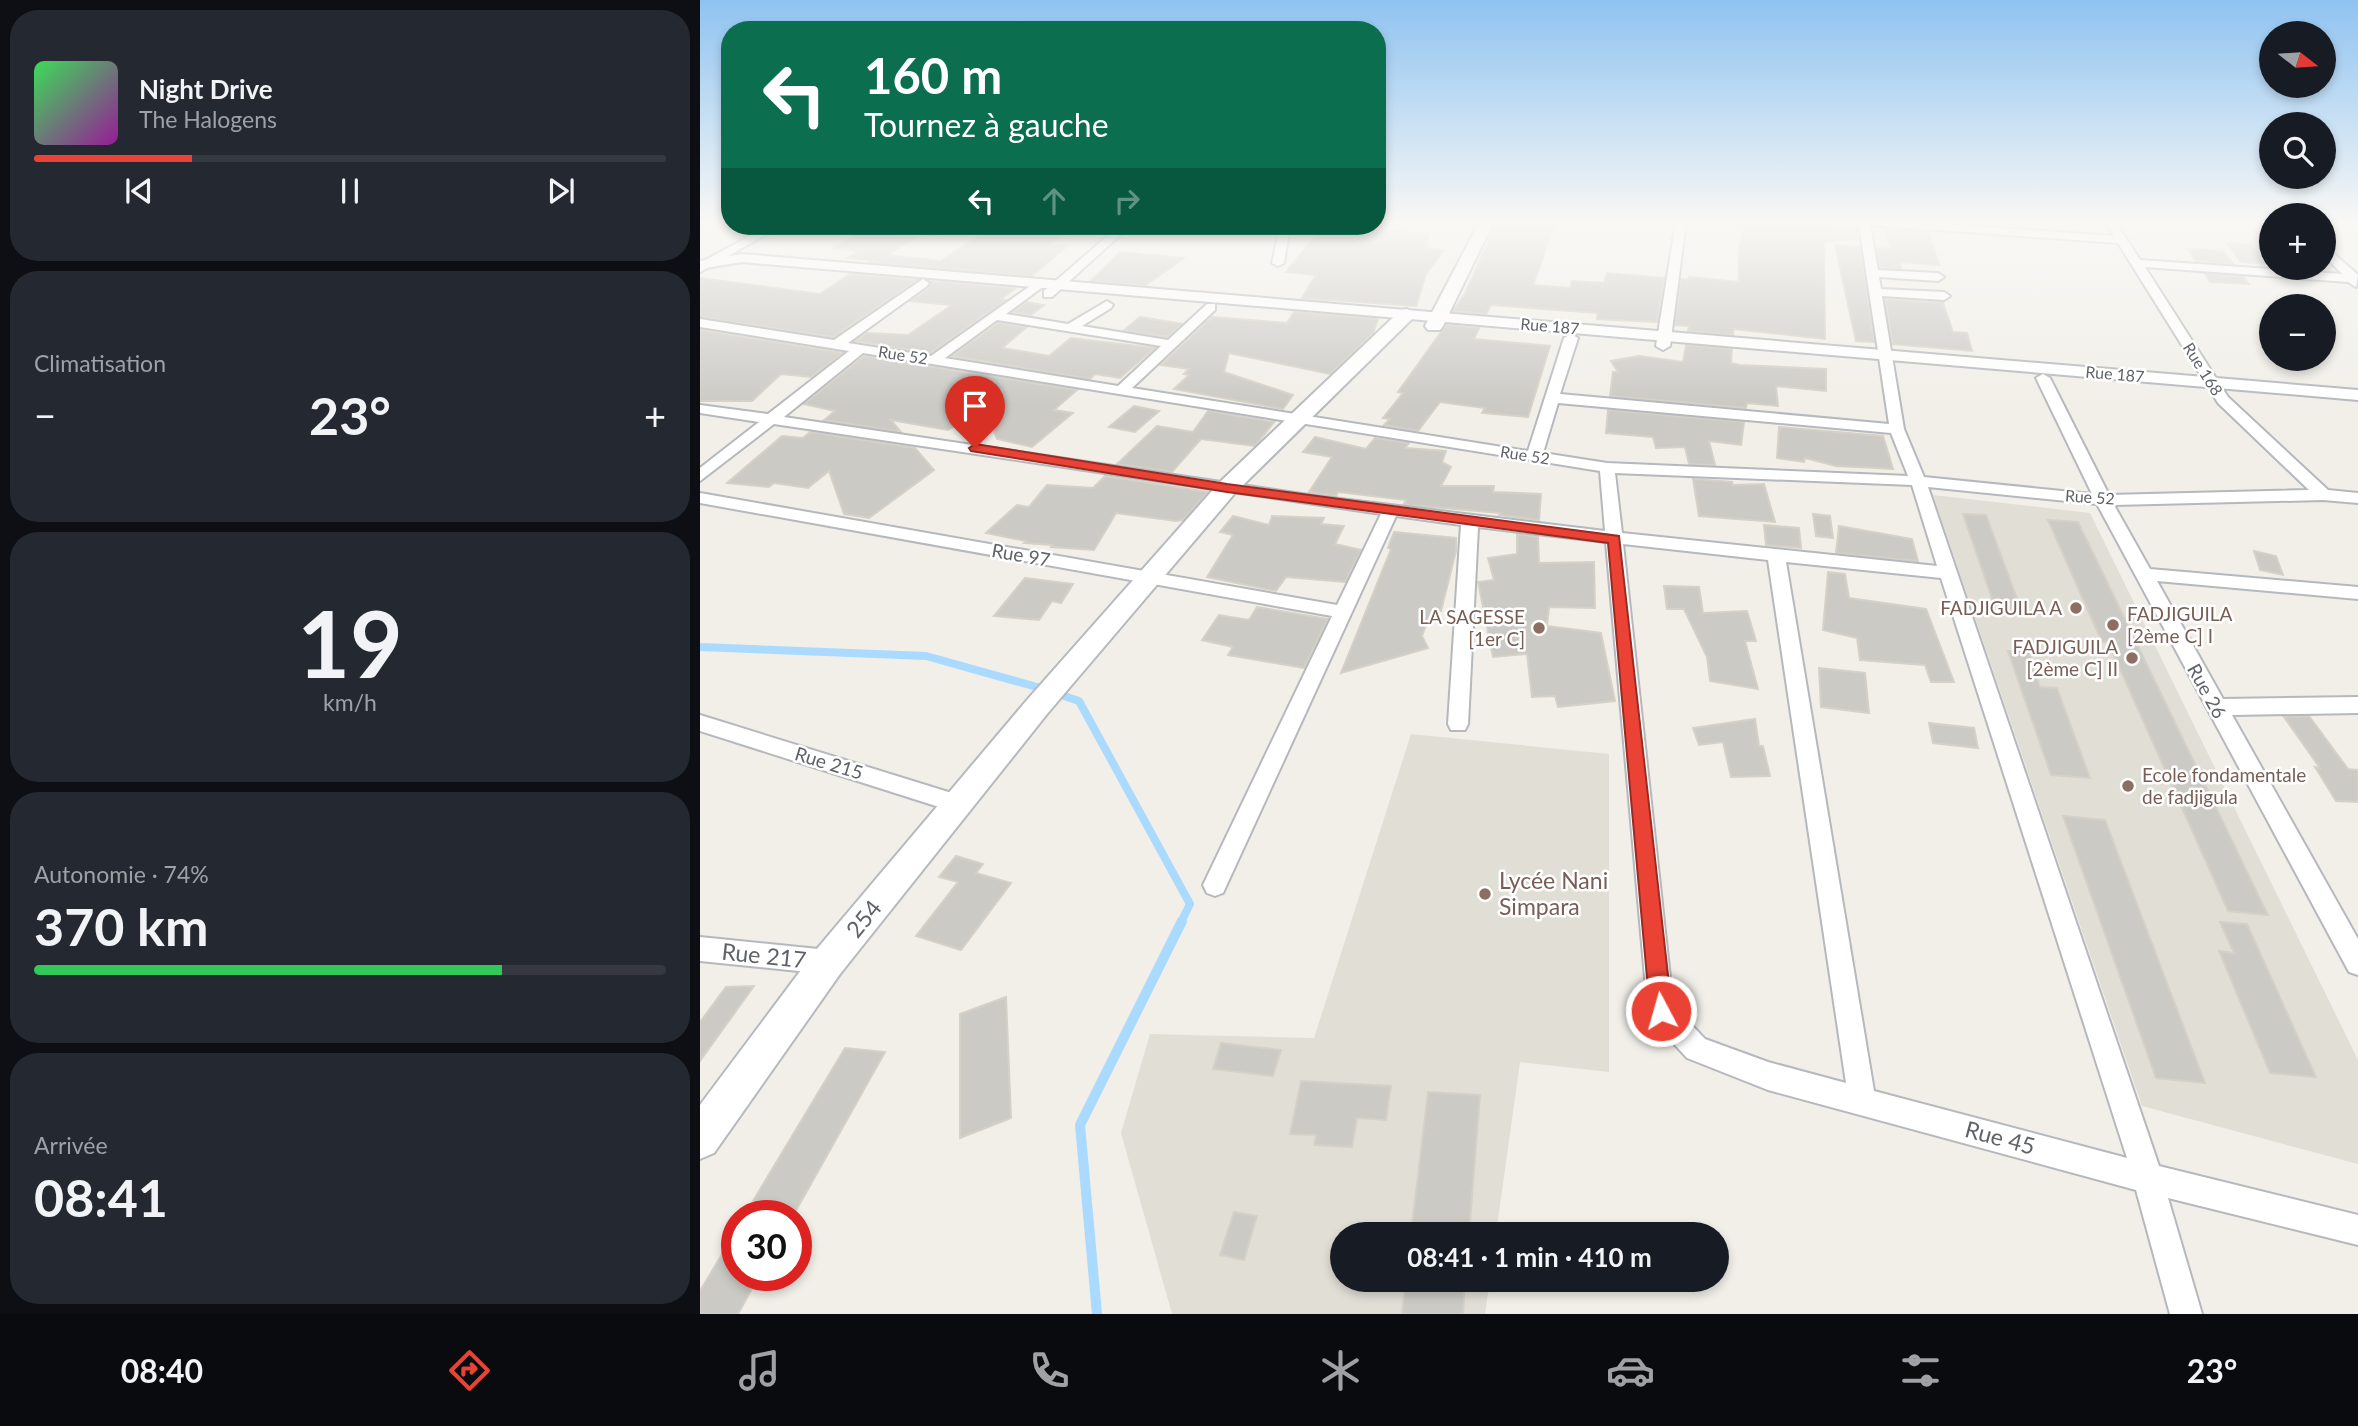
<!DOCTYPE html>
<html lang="fr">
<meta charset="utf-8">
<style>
:root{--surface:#171b24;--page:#242831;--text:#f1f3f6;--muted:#9ea1a6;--line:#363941;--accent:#ea4335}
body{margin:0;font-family:Lato,sans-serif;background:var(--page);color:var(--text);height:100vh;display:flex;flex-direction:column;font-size:26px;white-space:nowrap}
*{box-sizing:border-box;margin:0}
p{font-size:23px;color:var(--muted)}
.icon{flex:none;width:38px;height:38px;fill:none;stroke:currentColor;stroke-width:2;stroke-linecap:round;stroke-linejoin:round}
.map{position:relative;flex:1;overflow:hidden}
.sheet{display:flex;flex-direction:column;gap:10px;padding:10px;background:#0d0f14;width:700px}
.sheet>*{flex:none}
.hud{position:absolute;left:21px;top:21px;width:665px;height:214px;border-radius:28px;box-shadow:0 4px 10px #0003;background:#0b6e4f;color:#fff;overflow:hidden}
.needle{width:46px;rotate:107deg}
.buttons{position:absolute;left:1559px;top:21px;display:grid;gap:14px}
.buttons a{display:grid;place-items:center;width:77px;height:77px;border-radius:50%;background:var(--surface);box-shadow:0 4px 10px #0003;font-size:35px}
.speed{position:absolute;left:21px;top:1200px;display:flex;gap:14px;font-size:35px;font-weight:700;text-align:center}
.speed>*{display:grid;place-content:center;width:91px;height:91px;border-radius:50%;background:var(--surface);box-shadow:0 4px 10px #0003;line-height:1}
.speed .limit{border:10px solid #d22;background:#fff;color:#111}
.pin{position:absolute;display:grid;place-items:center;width:60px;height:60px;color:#fff;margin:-72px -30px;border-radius:50% 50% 50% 0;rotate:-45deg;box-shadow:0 0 7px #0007}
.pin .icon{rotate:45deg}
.me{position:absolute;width:77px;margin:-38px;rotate:354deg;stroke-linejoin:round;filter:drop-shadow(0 0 5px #0008)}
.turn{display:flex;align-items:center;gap:24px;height:147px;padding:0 28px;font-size:32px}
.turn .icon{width:91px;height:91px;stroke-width:2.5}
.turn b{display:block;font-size:49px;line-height:60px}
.lanes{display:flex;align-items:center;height:66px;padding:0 28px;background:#0003;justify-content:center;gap:35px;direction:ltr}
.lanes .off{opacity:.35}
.big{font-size:52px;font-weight:700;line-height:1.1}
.sheet .widget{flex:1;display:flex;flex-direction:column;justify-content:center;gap:10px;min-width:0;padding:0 24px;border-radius:28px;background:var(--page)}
.sheet .dial{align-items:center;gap:0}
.dial b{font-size:91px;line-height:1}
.song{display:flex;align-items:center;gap:21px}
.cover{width:84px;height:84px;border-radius:10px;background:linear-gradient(135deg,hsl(130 70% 55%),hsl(300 70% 35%))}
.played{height:7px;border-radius:4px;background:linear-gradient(90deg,var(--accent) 25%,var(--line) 25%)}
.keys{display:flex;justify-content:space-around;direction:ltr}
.heat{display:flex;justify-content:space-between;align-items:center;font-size:38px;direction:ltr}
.charge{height:10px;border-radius:5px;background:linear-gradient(90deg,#34c759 74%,var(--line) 0)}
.trip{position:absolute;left:630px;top:1222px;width:399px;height:70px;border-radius:35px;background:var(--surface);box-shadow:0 4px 10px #0003;font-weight:700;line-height:70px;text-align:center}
.menu{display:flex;height:112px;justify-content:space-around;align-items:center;background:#090b0e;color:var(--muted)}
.menu .icon{width:49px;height:49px}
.menu .on{color:var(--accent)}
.menu b{font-size:32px;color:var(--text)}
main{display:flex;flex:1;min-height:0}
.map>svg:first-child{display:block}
</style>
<main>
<section class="sheet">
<div class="widget">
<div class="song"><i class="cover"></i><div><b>Night Drive</b><p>The Halogens</p></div></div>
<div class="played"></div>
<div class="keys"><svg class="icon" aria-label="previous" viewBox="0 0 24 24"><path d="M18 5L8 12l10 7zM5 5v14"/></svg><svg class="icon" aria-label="pause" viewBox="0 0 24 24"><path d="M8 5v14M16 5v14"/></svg><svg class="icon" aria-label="next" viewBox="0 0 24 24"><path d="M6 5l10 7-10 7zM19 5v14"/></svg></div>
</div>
<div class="widget"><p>Climatisation</p>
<div class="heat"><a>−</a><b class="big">23°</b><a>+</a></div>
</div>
<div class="widget dial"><b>19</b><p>km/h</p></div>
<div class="widget"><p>Autonomie · 74%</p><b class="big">370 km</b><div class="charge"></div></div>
<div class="widget"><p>Arrivée</p><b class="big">08:41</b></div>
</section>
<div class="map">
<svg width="1658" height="1314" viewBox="0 0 1658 1314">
<rect width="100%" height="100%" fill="#f1efe8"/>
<g fill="#e1ded6">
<polygon points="1233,495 1390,513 1658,1060 1658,1164 1442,1106"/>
<polygon points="711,734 909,754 909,1072 820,1062 796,1234 642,1234 642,1279 790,1279 785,1314 472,1314 421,1133 450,1034 614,1038"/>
</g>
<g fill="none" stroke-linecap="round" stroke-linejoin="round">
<g stroke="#aadaff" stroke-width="8">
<polyline points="0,647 226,656 344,689"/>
<polyline points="355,693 379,701 490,904 481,922"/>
</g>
<polyline stroke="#aadaff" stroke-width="10" points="397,1314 380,1125 482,921"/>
</g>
<g fill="#cccac5" stroke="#d6d1c6" stroke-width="2">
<polygon points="797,221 856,221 833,285 870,288 872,281 904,283 907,273 964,278 957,322 897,319 898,313 791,305 786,314 753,311 766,292"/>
<polygon points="1045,221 1157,228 1158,238 1124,242 1125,339 1034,329 1033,335 988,331 989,326 975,325 981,279 988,280 989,277 1039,282 1039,250"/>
<polygon points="325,226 376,226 349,245 367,246 332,276 169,262 172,260 147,258 159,251 133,248 161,232 216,237 187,255 241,261 291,228 317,231"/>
<polygon points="647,228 730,234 726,248 744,250 726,274 716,306 602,298 616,275 586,272 620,230 644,233"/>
<polygon points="1185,229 1228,232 1239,265 1200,262 1201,269 1180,267 1177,248 1191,249"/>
<polygon points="1527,243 1551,245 1566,264 1541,262"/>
<polygon points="1135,245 1160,247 1174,342 1156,341"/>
<polygon points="1488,249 1523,251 1533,264 1496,261"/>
<polygon points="420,252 484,258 446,285 391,281"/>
<polygon points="150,274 217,280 133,337 0,317 0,278 120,294"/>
<polygon points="1505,274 1543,277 1549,284 1510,282"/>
<polygon points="230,281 316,288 301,299 306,300 230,353 155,341 167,333 208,335 252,305 210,301 229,288"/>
<polygon points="1185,299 1243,303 1253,332 1267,333 1272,351 1193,344"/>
<polygon points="326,302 344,305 331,315 313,312"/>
<polygon points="594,312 678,319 673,333 630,374 529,353 524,372 593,395 583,409 474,389 489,375 484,374 489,369 461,365 512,317 587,323"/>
<polygon points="440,317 482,324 467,337 424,330"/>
<polygon points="298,323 327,327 302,348 349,356 371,338 455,348 420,378 395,374 390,379 252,356"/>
<polygon points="746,325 779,328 774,339 850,346 828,417 782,413 785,408 740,402 718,431 684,425 690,419 683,418 703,393 698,392"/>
<polygon points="0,330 143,353 111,377 81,374 52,401 0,401"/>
<polygon points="986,345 1032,349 1031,363 1040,365 1126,369 1126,391 1076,386 1078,406 1047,403 1046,408 910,396 913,372 918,372 911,361 939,356 983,362"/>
<polygon points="164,356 377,390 354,410 373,413 332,447 297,439 284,407 248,430 191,420 201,432 124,420 135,411 104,404"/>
<polygon points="434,406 459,411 435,432 409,427"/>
<polygon points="908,410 1044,422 1041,445 1009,441 1015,465 989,464 985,447 956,448 953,437 906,433"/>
<polygon points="508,411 574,422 555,446 501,439 472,472 417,464 457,426 493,432"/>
<polygon points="1079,427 1183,436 1193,469 1136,466 1105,458 1104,462 1077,458"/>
<polygon points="110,432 215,448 234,470 169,518 144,514 129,471 108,488 74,483 69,487 27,483 82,436 103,438"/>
<polygon points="615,437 666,449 675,438 709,443 705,448 746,451 742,462 751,467 741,486 794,486 793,492 841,494 839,520 799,515 800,513 709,505 704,504 706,500 638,492 636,496 609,492 632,457 603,452"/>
<polygon points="405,476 508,492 483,520 476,521 416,513 394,550 351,547 352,545 324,543 326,541 286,533 317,505 329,507 347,485 393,488"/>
<polygon points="993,479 1032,482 1033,485 1064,484 1075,522 999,516"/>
<polygon points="1113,514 1130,516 1133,538 1116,536"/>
<polygon points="1263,514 1286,515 1322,612 1296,610"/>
<polygon points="533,516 569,525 572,516 624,518 621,524 644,526 635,544 661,550 645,582 586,577 576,591 507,577 533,535 520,532"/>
<polygon points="1348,520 1378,522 1568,915 1528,911 1408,642 1402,642"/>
<polygon points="1064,525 1099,528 1101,548 1066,545"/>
<polygon points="1139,526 1212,539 1218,561 1136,553"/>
<polygon points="694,532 756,538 756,551 741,611 731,612 722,636 728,648 641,673 691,549 688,548"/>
<polygon points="817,534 838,537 839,563 894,562 895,608 849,607 847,626 901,633 915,701 858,707 855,696 832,697 827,654 793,657 778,582 794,580 788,558 817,554"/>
<polygon points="1554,551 1576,556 1583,575 1560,570"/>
<polygon points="1128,572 1145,574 1149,598 1226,609 1254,682 1231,682 1225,665 1160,660 1157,638 1123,630"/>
<polygon points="325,578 373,584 361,603 352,601 339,620 294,616"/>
<polygon points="964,586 999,587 1003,613 1047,611 1056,641 1045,641 1058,689 1010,681 1007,657 984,609 967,609"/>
<polygon points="557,607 628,619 604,668 528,655 533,647 502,640 519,615 549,620"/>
<polygon points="1308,651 1329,652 1340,687 1357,688 1390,778 1351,775"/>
<polygon points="1119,668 1165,673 1169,713 1121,707"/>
<polygon points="1609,716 1648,769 1658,770 1658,802 1636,801 1615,767 1620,768 1584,717"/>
<polygon points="1055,719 1059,746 1063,746 1070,776 1031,777 1023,742 999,745 993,728"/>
<polygon points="1229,723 1274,728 1278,748 1233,743"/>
<polygon points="1363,816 1405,820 1505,1083 1456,1078"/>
<polygon points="256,856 283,864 276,873 311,883 261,950 216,936 258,882 239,877"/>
<polygon points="1520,922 1547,924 1616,1077 1570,1073 1519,951 1534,953"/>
<polygon points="54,986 0,1061 0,1022 26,987"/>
<polygon points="306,997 311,1118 260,1138 260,1014"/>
<polygon points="521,1043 581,1050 573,1076 513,1069"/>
<polygon points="145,1048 185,1052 93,1216 44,1216"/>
<polygon points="601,1081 691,1086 686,1120 657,1118 652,1147 614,1145 616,1135 590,1134"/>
<polygon points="728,1092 780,1095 769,1234 711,1234"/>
<polygon points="534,1212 557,1216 544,1260 520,1255"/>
<polygon points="37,1229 37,1276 59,1276 38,1314 0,1314 0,1291"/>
<polygon points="706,1279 765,1279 763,1314 702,1314"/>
</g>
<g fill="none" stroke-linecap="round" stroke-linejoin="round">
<g stroke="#b5b8bc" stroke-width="4">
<g id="minor">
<polygon points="976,221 986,221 970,346 963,350 956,346"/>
<path d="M1150,221H1197L1414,236L1405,221H1415L1440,260L1642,274L1624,255V245L1658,275L1656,287L1648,282L1445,267L1528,397L1628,490L1658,493V503L1623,500L1414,505L1450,569L1658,587V599L1457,581L1523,699L1658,697V713L1532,715L1658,939V975L1649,972L1397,504L1228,487L1459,1166L1658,1215V1245L1468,1198L1502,1314H1470L1436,1190L1068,1090L987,1058L952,1020L948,1011L906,542L778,527L768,724L765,730H751L748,724L761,525L696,516L523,893L515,896L507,893L503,885L632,616L0,503V493L637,605L681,514L74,424L0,481V468L59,422L0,413V405L68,414L149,351L0,327V319L134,340L223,279L229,283L227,286L148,343L231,356L340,279L344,280V286L306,314L368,324L407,301L413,305L411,308L382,326L468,340L507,304H515V310L432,388L828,451L864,338L871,334L878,338L860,394L1189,424L1159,225ZM1170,225L1418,243L1518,403L1609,490L1409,495L1350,378L1343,374L1336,378L1392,494L1224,477L1204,429L1182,296L1244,300L1250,296L1244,292L1181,289L1179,277L1238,281L1244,277L1238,273L1178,270ZM297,320L461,346L418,386L245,358ZM163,353L900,471L905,531L616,496L84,417ZM858,403L1191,433L1208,476L907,463L843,453ZM915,473L1212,485L1237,566L922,533ZM923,544L1068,560L1146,1083L1068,1062L1005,1039L973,1005ZM1086,562L1241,578L1427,1158L1174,1091Z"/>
<polygon points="68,226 81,226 0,272 0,263"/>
<polygon points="238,226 252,226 236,234 228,234 228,230"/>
<polygon points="419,226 430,226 352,297 344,297 344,291"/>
<polygon points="580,226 590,226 584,263 578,266 572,263"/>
<polygon points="0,715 258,795 266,797 269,804 266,811 258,813 0,731"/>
<polygon points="0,937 128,950 137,953 141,962 137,971 128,974 0,961"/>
</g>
</g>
<g stroke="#b5b8bc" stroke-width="4">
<polygon id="tertiary" points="42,254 1658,390 1658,400 42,262 0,269 0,261"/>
</g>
<g stroke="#b6babf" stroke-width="4">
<g id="secondary">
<polygon points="780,221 794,221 743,326 740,330 728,330 725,326"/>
<polygon points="707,309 716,314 713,318 535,493 347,714 140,974 14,1153 0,1159 0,1105 116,950 327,700 519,483 701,310"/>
</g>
</g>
<use href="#minor" fill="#fff" fill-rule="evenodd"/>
<use href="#tertiary" fill="#fff" fill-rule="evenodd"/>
<use href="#secondary" fill="#fff" fill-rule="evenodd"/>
</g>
<linearGradient id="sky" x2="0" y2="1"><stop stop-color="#8fc3f1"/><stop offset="0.55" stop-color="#f9f8f5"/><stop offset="1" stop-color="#f9f8f5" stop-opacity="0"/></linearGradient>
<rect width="1658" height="405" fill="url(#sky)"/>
<polygon fill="#ea4335" stroke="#982c22" stroke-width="2" points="275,444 527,484 919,536 972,1011 969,1019 961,1022 953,1019 950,1011 908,543 527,492 271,451 269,448"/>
<g fill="#8d6e63" stroke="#fff" stroke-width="2.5">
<circle cx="1376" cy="608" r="7"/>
<circle cx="1413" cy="625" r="7"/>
<circle cx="839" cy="628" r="7"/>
<circle cx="1432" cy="658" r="7"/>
<circle cx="1428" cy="786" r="7"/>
<circle cx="785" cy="894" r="7"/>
</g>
<g text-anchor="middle" stroke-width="5" stroke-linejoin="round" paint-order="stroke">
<g font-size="16" fill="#5f6368" stroke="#fff">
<text transform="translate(850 326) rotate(5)" y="6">Rue 187</text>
<text transform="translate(203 355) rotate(9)" y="6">Rue 52</text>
<text transform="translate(1503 369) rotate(58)" y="6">Rue 168</text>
<text transform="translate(1415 374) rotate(5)" y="6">Rue 187</text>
<text transform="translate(825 455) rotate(9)" y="6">Rue 52</text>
<text transform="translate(1390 497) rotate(4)" y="6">Rue 52</text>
</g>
<g font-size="19" fill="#5f6368" stroke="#fff">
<text transform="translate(321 555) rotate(10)" y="7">Rue 97</text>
<text transform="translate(1507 691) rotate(61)" y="7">Rue 26</text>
<text transform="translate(129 763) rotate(17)" y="7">Rue 215</text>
</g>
<g font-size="19" fill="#785e54" stroke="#fff" text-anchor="end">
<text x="1362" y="615">FADJIGUILA A</text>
<text x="1427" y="621" text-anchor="start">FADJIGUILA<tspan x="1427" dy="22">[2ème C] I</tspan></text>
<text x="825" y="624">LA SAGESSE<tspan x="825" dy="22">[1er C]</tspan></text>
<text x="1418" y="654">FADJIGUILA<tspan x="1418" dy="22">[2ème C] II</tspan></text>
<text x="1442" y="782" text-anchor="start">Ecole fondamentale<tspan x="1442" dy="22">de fadjigula</tspan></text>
</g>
<g font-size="23" fill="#785e54" stroke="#fff" text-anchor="start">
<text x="799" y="889">Lycée Nani<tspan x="799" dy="26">Simpara</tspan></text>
</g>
<g font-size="23" fill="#5f6368" stroke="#fff">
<text transform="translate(164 919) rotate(-51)" y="8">254</text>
<text transform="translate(64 956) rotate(6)" y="8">Rue 217</text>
<text transform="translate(1300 1138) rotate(15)" y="8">Rue 45</text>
</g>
</g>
</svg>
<div class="buttons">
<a><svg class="needle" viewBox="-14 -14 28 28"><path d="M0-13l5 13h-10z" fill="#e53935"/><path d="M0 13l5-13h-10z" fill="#9ea1a6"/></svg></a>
<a><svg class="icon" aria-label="search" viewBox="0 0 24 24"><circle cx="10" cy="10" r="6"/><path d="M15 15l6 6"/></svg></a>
<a>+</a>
<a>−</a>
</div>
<div class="speed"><div class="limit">30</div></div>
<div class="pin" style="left:275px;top:448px;background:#d93025"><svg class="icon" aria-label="arrive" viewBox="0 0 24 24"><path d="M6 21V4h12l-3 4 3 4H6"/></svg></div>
<svg class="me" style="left:961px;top:1011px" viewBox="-20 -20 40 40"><circle r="17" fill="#ea4335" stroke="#fff" stroke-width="3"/><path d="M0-11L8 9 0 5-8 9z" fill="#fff"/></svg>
<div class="trip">08:41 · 1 min · 410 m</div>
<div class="hud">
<div class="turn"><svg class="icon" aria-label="left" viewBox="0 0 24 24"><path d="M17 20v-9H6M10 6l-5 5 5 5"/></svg><div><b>160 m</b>Tournez à gauche</div></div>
<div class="lanes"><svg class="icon" aria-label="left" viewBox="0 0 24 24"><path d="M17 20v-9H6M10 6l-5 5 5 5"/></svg><svg class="icon off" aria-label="ahead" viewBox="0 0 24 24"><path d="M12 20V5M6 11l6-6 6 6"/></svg><svg class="icon off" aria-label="right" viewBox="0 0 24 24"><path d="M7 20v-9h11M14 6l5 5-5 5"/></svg></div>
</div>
</div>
</main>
<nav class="menu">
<b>08:40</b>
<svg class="icon on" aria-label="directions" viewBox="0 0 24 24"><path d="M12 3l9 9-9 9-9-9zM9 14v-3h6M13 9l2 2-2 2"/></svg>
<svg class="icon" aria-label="music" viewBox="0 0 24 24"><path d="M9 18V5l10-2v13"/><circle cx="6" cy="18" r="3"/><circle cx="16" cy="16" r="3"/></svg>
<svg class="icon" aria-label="phone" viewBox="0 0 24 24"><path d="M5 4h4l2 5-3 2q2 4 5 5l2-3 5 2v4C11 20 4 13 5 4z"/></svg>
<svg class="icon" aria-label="climate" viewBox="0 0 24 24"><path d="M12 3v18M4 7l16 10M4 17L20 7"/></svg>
<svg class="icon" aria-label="car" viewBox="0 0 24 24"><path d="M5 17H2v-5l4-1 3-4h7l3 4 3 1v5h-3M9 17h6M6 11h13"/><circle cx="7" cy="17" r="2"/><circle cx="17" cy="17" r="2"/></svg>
<svg class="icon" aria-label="filters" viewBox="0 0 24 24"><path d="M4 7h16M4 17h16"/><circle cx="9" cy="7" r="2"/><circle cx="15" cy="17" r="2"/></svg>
<b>23°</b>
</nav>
